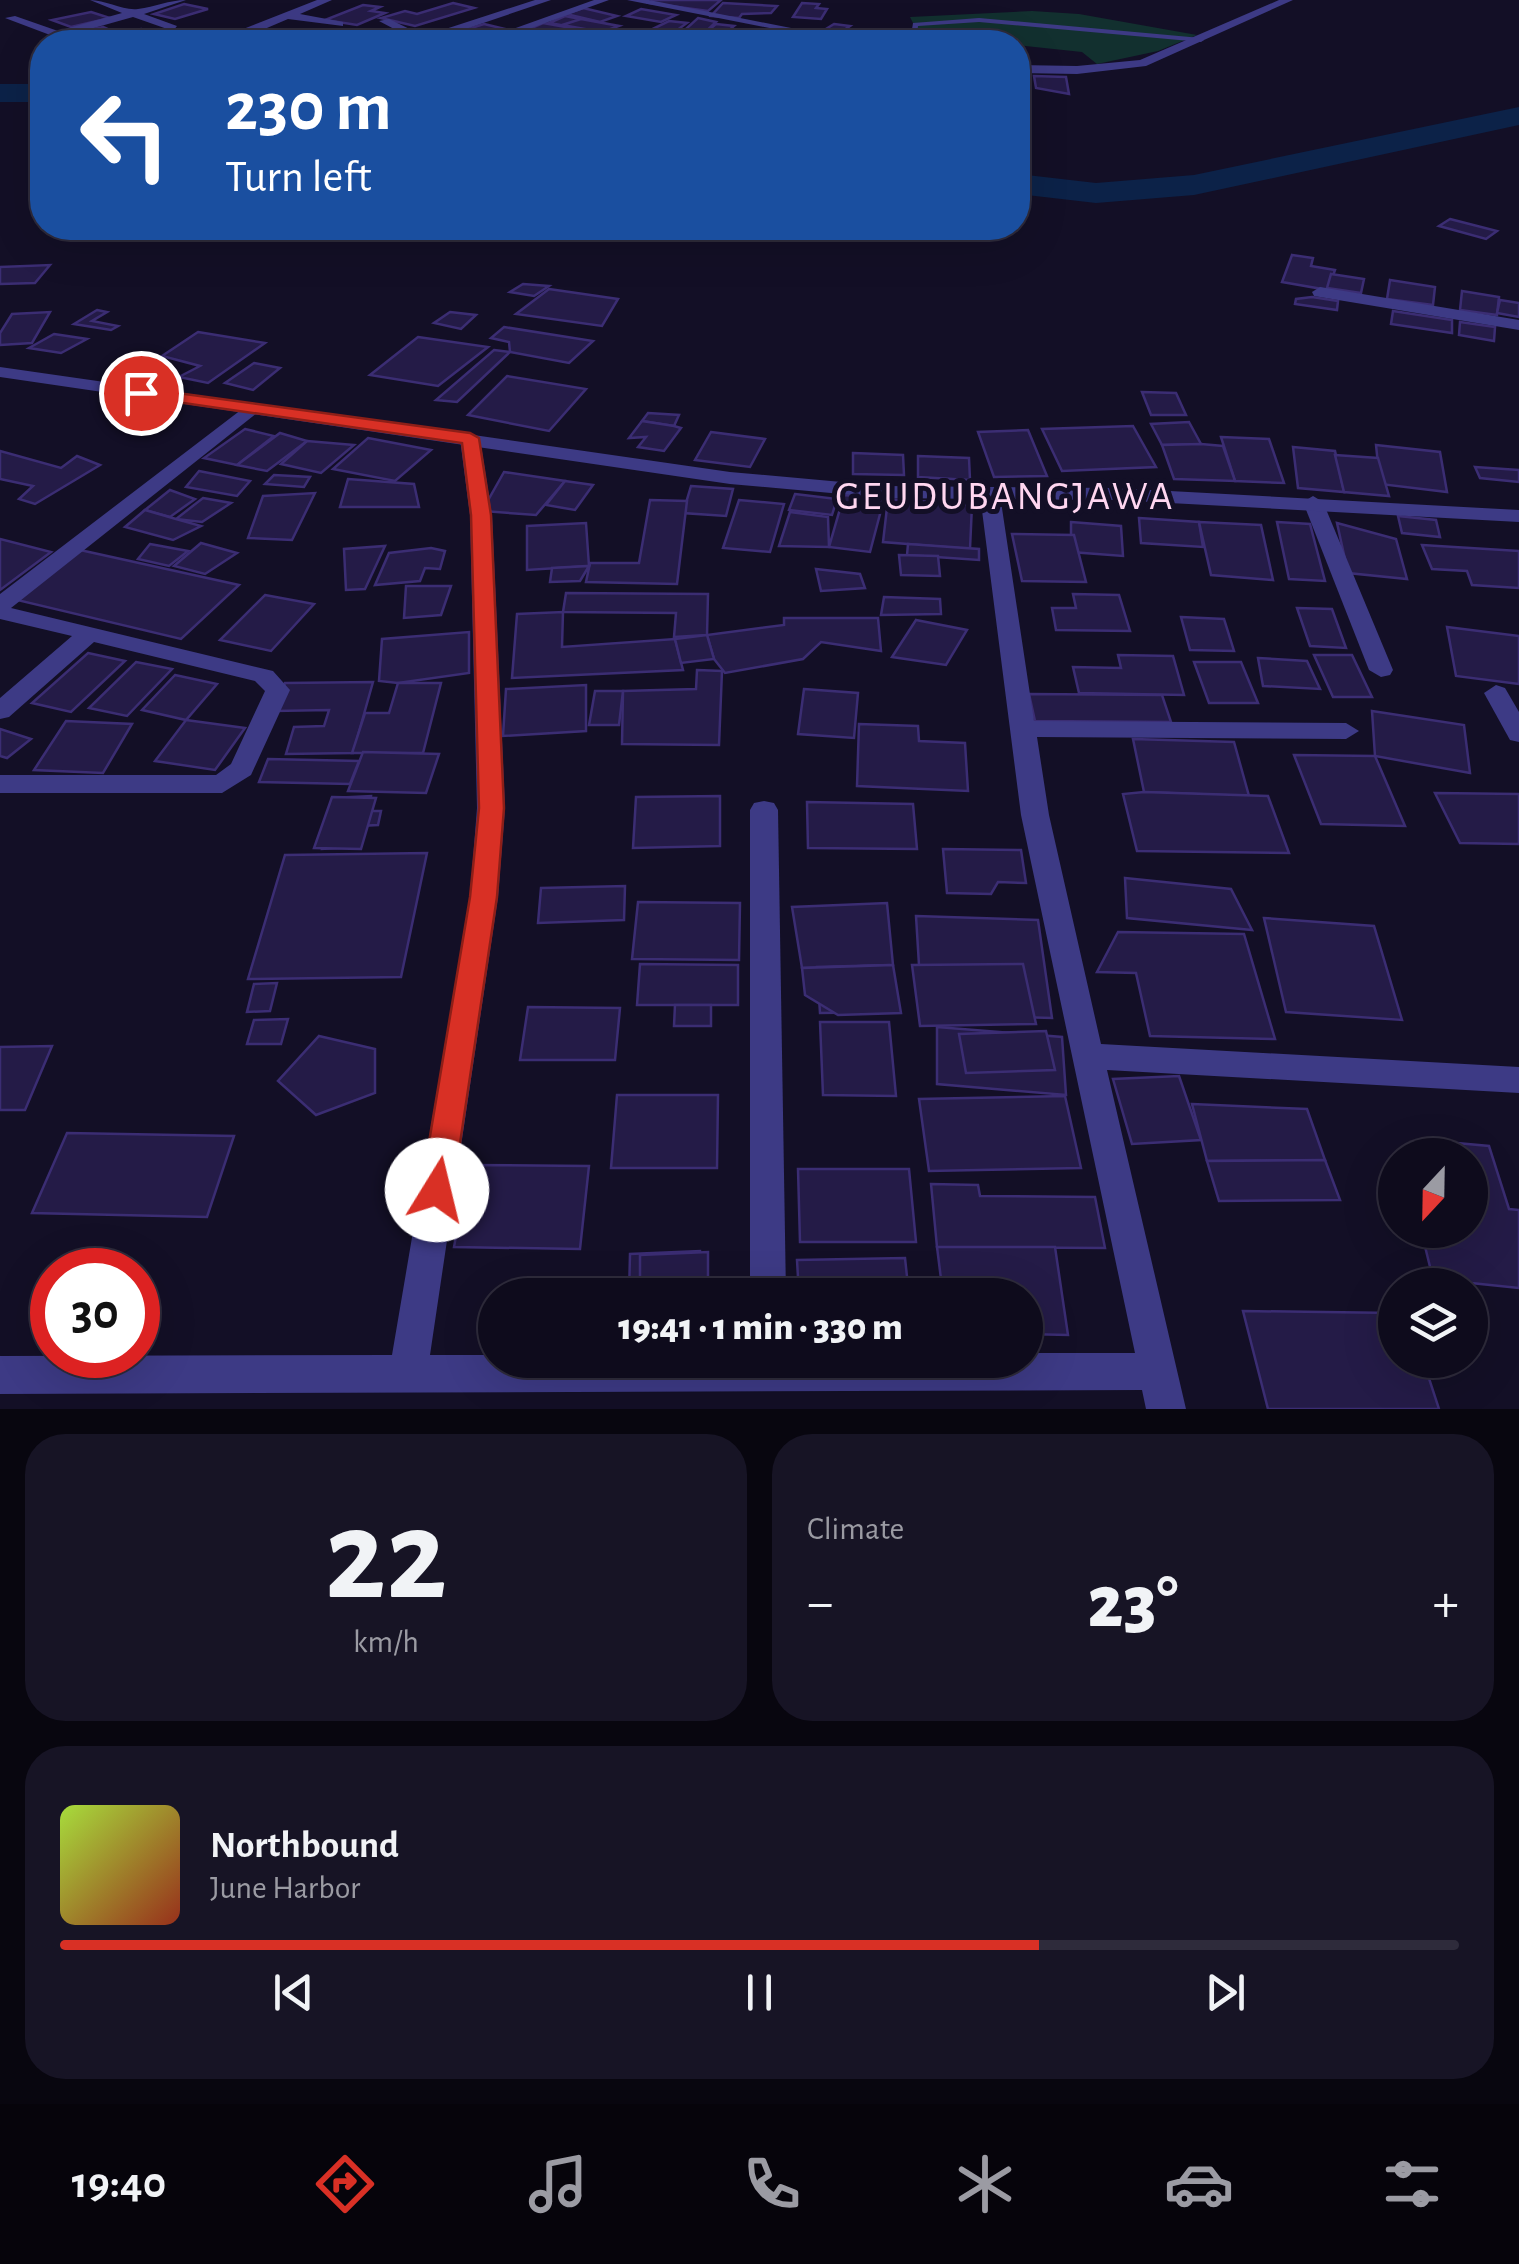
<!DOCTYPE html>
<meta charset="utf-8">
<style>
:root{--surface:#0e0b1c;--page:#171425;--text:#f1f3f6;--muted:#9b9ba3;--line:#2e2b3b;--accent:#d93025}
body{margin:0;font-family:"Alegreya Sans",sans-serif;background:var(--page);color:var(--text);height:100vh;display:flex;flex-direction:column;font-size:38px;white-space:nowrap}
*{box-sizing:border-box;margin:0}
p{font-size:32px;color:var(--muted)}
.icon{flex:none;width:55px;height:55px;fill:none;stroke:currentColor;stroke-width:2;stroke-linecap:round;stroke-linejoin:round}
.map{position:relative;height:1409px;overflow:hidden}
.panel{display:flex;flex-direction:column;gap:25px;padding:25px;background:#08060f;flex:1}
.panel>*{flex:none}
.top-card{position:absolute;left:30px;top:30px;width:1000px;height:210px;border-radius:40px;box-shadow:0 10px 40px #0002,0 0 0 2px var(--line);background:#1a4fa0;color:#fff;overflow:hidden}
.needle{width:65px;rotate:202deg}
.fabs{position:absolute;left:1378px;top:1138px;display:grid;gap:20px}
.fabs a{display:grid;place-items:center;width:110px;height:110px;border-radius:50%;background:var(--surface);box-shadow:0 10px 40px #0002,0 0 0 2px var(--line);font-size:50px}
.speed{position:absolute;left:30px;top:1248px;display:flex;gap:20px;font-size:50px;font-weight:700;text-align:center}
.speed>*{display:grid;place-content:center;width:130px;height:130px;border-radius:50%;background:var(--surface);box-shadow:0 10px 40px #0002,0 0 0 2px var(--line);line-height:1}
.speed .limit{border:15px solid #d22;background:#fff;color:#111}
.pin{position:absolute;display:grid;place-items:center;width:85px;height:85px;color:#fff;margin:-42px;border:5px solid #fff;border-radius:50%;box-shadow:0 2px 10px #0007}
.me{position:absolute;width:110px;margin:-55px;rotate:9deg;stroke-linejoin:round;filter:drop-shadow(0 0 8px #0008)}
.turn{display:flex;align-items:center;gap:35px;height:210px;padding:0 30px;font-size:45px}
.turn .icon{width:130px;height:130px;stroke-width:2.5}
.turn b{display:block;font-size:70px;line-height:85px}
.big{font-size:75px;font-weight:800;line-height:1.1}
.panel .card{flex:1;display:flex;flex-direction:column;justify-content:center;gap:15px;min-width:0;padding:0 35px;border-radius:40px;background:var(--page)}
.panel .dial{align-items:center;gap:0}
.dial b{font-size:130px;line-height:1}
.song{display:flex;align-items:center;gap:30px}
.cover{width:120px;height:120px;border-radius:15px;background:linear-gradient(135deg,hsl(80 70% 55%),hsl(10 70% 35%))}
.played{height:10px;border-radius:5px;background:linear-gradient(90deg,var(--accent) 70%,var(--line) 70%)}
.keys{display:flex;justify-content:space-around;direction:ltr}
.heat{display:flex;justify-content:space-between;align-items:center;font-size:55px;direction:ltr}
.panel .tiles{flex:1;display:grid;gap:25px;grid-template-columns:1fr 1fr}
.card:last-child{grid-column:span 2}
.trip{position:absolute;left:478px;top:1278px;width:565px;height:100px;border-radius:50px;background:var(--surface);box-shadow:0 10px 40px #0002,0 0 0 2px var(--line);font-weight:800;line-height:100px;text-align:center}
.tab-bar{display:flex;height:160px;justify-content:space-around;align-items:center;background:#06040b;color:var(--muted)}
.tab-bar .icon{width:70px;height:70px}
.tab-bar .on{color:var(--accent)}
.tab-bar b{font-size:45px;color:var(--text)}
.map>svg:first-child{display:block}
</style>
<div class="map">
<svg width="1519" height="1409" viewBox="0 0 1519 1409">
<rect width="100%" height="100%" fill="#130f26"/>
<polygon fill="#12302f" points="1032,11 1079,14 1197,35 1158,51 1097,64 1082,52 919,35 910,17"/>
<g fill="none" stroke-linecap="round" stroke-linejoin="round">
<g fill="#0c2248" fill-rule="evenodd">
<rect x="0" y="84" width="42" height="18"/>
<polygon points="1519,107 1519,125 1194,195 1096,203 1018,194 1018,174 1096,183 1194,175"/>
</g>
</g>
<g fill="#241b47" stroke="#3b2d73" stroke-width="2.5">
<polygon points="653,0 721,0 708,11 649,3"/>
<polygon points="453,3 474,8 415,26 381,18 405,11 417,14"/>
<polygon points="723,3 777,6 771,13 742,14 739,18 711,16"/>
<polygon points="802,3 819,4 816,8 827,9 821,19 793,17"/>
<polygon points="184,4 208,9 175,19 154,14"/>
<polygon points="363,5 380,7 371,11 385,13 357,25 325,20"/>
<polygon points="583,8 617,16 600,22 566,14"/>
<polygon points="641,9 676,15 661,22 626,16"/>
<polygon points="91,12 110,18 71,27 52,20"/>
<polygon points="565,16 606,24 590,30 549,23"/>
<polygon points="698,18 716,22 698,39 677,37"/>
<polygon points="581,19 619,26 602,32 562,25"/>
<polygon points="669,21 687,23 666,38 640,35"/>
<polygon points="543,23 622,37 605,42 529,29"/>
<polygon points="484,24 505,29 491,34 458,32"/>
<polygon points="716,24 734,26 723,35 735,36 728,42 698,39"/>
<polygon points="834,24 850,26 844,30 862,32 855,37 821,32"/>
<polygon points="103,27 119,34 87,41 72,33"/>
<polygon points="141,29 162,35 133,42 112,36"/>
<polygon points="749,30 783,34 773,42 735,42"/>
<polygon points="165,33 179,38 162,42 129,41"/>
<polygon points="535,34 576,40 519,41"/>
<polygon points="1034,76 1066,77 1069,94 1036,88"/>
<polygon points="1450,219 1497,231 1486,239 1439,226"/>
<polygon points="1292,255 1313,258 1311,266 1335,270 1328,290 1282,282"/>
<polygon points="50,265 35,283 0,284 0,267"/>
<polygon points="1331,274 1364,279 1361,293 1327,288"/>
<polygon points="1390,280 1435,287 1433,305 1387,299"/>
<polygon points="523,284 549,286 534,296 510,292"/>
<polygon points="549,289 618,299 602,326 516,314"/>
<polygon points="1462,291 1499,297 1497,315 1460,310"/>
<polygon points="1312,297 1338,301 1337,310 1295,304 1296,299"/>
<polygon points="1500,300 1519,303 1519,317 1497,313"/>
<polygon points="97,310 107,312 92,321 118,326 111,330 74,324"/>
<polygon points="1393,311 1452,320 1452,333 1391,324"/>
<polygon points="50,312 32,343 0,345 0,333 12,314"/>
<polygon points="450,312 476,315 461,329 434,323"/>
<polygon points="1460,322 1495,327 1494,341 1459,335"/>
<polygon points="504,327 593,341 569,363 510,352 509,342 491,338"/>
<polygon points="198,332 265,343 208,383 179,377 200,366 162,356"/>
<polygon points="54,334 87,339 61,353 29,348"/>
<polygon points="418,337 488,347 438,386 370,375"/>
<polygon points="494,350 510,352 457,402 436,400"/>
<polygon points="128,357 154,363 136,376 112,372"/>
<polygon points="254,363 280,368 253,390 225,383"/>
<polygon points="507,376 586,389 549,431 468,415"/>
<polygon points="1142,392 1176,393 1186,415 1151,415"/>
<polygon points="648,413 679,415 674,426 642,421"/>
<polygon points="642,421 674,426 681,428 664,451 638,447 646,437 629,438"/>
<polygon points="1189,422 1201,444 1162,445 1151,424"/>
<polygon points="1133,426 1156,467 1062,471 1042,429"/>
<polygon points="245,429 274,436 237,465 204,458"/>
<polygon points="1028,430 1047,476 994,477 978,432"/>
<polygon points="711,432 765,439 750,467 695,460"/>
<polygon points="280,433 307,441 267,471 237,465"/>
<polygon points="1221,437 1269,439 1284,483 1235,481"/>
<polygon points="368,438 431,450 395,481 333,469"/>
<polygon points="307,441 354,445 321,473 281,464"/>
<polygon points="1201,444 1223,446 1235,481 1174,479 1162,445"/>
<polygon points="1376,445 1440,452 1447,492 1380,484"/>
<polygon points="1293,447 1335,451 1344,492 1298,488"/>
<polygon points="0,451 61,468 77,456 100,465 35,504 19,499 33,486 0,479"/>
<polygon points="853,453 903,455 904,475 853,474"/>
<polygon points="1335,455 1378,458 1389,496 1344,492"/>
<polygon points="918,456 969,458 970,480 918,477"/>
<polygon points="1475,467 1519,470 1519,482 1480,478"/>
<polygon points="199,471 250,481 237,496 186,487"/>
<polygon points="504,472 565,481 536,515 482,511"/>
<polygon points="274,475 310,477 304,487 265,484"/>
<polygon points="348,479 414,484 419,507 340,507"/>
<polygon points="565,481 593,485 575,510 546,505"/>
<polygon points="691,486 733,489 726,516 683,513"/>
<polygon points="170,490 195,499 170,517 145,510"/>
<polygon points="315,493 292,540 248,538 263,496"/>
<polygon points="795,494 837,499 832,515 789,510"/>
<polygon points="844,495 884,499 870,552 829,547"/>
<polygon points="203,498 231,503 202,522 176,519"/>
<polygon points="888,499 972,505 970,549 883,542"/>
<polygon points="650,500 687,501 677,584 586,582 590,563 639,563"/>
<polygon points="739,500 784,504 770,552 723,548"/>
<polygon points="145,510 176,519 201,526 173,540 125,527"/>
<polygon points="790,512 828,517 829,547 779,546"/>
<polygon points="1398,516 1436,520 1440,537 1402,533"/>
<polygon points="1139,518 1199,522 1203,547 1141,543"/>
<polygon points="1071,522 1121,526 1123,556 1071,552"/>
<polygon points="1199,522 1261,525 1273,580 1211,575"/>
<polygon points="1277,522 1310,524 1325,581 1289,579"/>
<polygon points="586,523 589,566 527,570 527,526"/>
<polygon points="1337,523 1396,539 1407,579 1348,573"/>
<polygon points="1012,534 1074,535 1086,582 1022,581"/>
<polygon points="0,539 51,552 0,590"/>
<polygon points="201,543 237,553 205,574 174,566"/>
<polygon points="150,544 188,551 169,566 138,559"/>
<polygon points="908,544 979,549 979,560 907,555"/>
<polygon points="1422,545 1519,551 1519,588 1472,585 1467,571 1432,569"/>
<polygon points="385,546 365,589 346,590 344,549"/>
<polygon points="431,548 445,551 440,569 425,568 420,581 375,585 389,553"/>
<polygon points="80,550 239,585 181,639 17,600"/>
<polygon points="899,555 938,556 940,576 901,575"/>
<polygon points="589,566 580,581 550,582 552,568"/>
<polygon points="816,569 860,574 865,588 821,591"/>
<polygon points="406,586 451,586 441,615 404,618"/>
<polygon points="566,593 708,594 707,635 674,637 676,613 563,612"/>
<polygon points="1073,594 1119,595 1130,631 1056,630 1052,608 1076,608"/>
<polygon points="265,595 314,604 271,651 220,640"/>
<polygon points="884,597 940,599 941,614 881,615"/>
<polygon points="1297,608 1332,609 1346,648 1310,646"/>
<polygon points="563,612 562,647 675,639 683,670 512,678 517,614"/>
<polygon points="1181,617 1224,619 1234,651 1190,650"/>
<polygon points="784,618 878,618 881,651 821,642 803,659 725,673 714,659 707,635 784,625"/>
<polygon points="916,620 967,630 946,665 892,657"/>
<polygon points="1447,627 1519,636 1519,684 1456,676"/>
<polygon points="469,632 469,673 398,683 379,681 382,639"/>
<polygon points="707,635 714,659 681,663 675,639"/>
<polygon points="88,653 125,661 71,712 32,703"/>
<polygon points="1118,655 1173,656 1184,695 1079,693 1073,667 1121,668"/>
<polygon points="1314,655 1352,655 1372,697 1333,697"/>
<polygon points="1258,658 1307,661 1320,689 1263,686"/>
<polygon points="136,662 172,669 127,716 89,708"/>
<polygon points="1194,662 1241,662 1258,703 1209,703"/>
<polygon points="697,670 722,671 719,745 622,744 623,691 696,689"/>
<polygon points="175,675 217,684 186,720 142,710"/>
<polygon points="373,682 353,753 286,754 294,727 324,726 329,710 275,711 285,683"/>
<polygon points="398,683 441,683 423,753 352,753 365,713 389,713"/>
<polygon points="586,685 586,731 503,736 506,689"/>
<polygon points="804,689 858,693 854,738 798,734"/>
<polygon points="595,691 623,691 619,725 589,725"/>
<polygon points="1029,694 1162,695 1171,722 1035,721"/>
<polygon points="1372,711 1464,725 1470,773 1375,756"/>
<polygon points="186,720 245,728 215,770 155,761"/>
<polygon points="66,721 132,724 103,773 34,770"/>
<polygon points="859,724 918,726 919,741 965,743 968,791 857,786"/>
<polygon points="0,729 31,739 7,758 0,756"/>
<polygon points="1133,739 1234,742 1249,796 1144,792"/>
<polygon points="363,752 439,754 426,793 348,791"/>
<polygon points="1294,755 1375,756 1405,826 1321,824"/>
<polygon points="268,759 359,761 350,784 259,782"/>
<polygon points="1144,792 1268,796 1289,853 1137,851 1123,794"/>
<polygon points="1435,793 1519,794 1519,844 1460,843"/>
<polygon points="371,796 369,811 381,811 378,825 359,826 355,847 322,849 332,798"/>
<polygon points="720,796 720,846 633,848 636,797"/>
<polygon points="332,797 376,798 361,849 314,848"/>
<polygon points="807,802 913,804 917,849 808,848"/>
<polygon points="943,849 1021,850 1026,883 998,882 991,894 947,893"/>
<polygon points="427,853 401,977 248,979 285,855"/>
<polygon points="1125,878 1231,889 1252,930 1127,918"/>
<polygon points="625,886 624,920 538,923 541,888"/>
<polygon points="638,902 740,903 739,960 632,959"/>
<polygon points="887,903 893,965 802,968 792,907"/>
<polygon points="916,916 1038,920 1052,1018 922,1014"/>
<polygon points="1264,918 1374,926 1402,1020 1286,1012"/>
<polygon points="1118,932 1244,934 1275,1039 1150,1036 1136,973 1097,972"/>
<polygon points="640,964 738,965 738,1005 637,1005"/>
<polygon points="1023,964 1036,1024 920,1026 912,965"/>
<polygon points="889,965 895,1012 820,1013 817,967"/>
<polygon points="893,965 901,1013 838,1015 805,995 802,968"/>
<polygon points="277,983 270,1011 247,1012 254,984"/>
<polygon points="675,1005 711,1005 711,1026 674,1026"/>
<polygon points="528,1007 620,1008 615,1060 520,1060"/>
<polygon points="288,1019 281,1044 247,1044 254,1020"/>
<polygon points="820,1022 889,1022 896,1096 823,1095"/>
<polygon points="937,1027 1062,1037 1066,1095 937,1084"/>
<polygon points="1046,1031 1055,1070 966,1073 959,1034"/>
<polygon points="319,1036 375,1049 375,1093 316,1115 278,1081"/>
<polygon points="52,1046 25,1110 0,1110 0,1047"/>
<polygon points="1179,1076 1201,1140 1132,1144 1113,1079"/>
<polygon points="617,1095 718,1095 717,1168 611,1168"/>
<polygon points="1065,1096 1081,1168 929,1171 919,1099"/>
<polygon points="1192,1104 1307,1109 1325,1160 1207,1161"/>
<polygon points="67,1133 234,1136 207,1217 32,1213"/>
<polygon points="1424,1140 1489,1146 1509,1209 1519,1210 1519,1288 1433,1279 1421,1230 1470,1230 1470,1155 1420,1155"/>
<polygon points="1325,1160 1340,1200 1219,1201 1207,1161"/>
<polygon points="469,1165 589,1166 580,1249 454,1247"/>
<polygon points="798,1169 909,1169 916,1242 800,1242"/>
<polygon points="931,1184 978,1185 980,1196 1095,1197 1105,1248 937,1247"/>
<polygon points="937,1247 1055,1247 1068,1335 1025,1334 1025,1295 943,1295"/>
<polygon points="700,1251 701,1295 629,1295 630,1254"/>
<polygon points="708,1252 708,1295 640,1295 640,1255"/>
<polygon points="905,1258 909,1295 799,1295 797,1260"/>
<polygon points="1243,1311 1395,1313 1395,1360 1423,1360 1439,1409 1268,1409"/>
</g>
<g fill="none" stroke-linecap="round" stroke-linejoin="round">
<polygon fill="#3d3a85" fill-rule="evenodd" points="979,18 1201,38 1204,40 1201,42 979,22 918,26 916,42 910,42 913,23"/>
<g fill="#3d3a85" fill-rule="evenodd">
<path d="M90,0C106,0 123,11 138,9C155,7 169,0 186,0L144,14L177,26L173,31L133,17L58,38L5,18L15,16L58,31L122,13Z"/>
<polygon points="317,0 332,0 300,14 343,22 343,26 288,19 234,42 221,42 233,33"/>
<polygon points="535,0 551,0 427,42 412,42 413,39 379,21 389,19 424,36"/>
<polygon points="594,0 609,0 493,42 477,42"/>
<polygon points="627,0 649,0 862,42 840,42"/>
<polygon points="1279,0 1293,0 1146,66 1077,74 1018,73 1018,65 1077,66 1140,60"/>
<polygon points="1320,287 1519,320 1519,330 1314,296 1312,292"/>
<polygon points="250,403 257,405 257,413 11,608 273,671 290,690 251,775 222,793 0,793 0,775 216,775 231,764 265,691 255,681 94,642 9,717 0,719 0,698 72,636 0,619 0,594"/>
<polygon points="470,433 480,439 492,515 505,808 498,897 430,1355 495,1355 495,1360 1025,1360 1025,1353 1135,1353 1021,815 980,495 990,489 1000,495 1034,721 1346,723 1359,731 1346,739 1037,737 1049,815 1101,1044 1519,1067 1519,1093 1107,1070 1186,1409 1146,1409 1142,1390 0,1394 0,1356 392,1355 470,897 477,808 470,515 460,439"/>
<polygon points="1313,496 1323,502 1393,670 1390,675 1381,677 1369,670 1303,502"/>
<polygon points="1496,685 1505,688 1519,712 1519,742 1510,740 1484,693"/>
<polygon points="764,801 774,803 778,810 786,1295 750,1295 750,810 754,803"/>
</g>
<polygon fill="#3d3a85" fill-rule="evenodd" points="0,367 730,472 886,486 1114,488 1519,510 1519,522 1114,500 886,498 730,484 0,377"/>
</g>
<polygon fill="#d93025" stroke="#8d1f18" stroke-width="2.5" points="141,388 470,433 479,438 491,515 504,808 497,897 453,1190 448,1200 437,1204 426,1200 421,1190 470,897 479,808 471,515 462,443 135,396 135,389"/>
<g text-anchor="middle" stroke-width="10" stroke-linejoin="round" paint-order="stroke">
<g font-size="40" letter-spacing="2.5" fill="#ffd6f0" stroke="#130f26">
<text x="1005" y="509">GEUDUBANGJAWA</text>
</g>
</g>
</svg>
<div class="fabs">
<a><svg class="needle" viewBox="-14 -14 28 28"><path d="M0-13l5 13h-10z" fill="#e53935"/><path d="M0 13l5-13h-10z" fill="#9b9ba3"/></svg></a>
<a><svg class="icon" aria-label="layers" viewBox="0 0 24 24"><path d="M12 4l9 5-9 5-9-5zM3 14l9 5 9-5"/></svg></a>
</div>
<div class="speed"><div class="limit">30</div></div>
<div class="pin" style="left:141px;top:393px;background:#d93025"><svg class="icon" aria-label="arrive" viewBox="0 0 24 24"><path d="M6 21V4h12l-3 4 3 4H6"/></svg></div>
<svg class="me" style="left:437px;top:1190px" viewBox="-20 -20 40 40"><circle r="19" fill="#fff"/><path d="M0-13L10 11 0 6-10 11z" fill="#d93025"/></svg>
<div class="trip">19:41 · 1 min · 330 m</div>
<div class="top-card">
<div class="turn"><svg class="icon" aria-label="left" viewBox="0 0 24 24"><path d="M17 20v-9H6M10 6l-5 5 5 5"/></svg><div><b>230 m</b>Turn left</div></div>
</div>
</div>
<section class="panel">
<div class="tiles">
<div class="card dial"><b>22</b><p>km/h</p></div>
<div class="card"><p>Climate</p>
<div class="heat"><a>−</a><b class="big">23°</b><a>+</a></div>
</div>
<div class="card">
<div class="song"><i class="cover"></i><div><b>Northbound</b><p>June Harbor</p></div></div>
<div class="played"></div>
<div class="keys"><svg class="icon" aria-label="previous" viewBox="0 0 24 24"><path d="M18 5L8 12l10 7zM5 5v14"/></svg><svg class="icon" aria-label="pause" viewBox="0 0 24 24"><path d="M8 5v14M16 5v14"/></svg><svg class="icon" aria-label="next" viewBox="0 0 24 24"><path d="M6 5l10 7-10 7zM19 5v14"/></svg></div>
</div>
</div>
</section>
<nav class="tab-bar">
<b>19:40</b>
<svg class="icon on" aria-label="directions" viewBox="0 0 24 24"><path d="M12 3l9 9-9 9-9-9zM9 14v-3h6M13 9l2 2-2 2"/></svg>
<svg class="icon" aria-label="music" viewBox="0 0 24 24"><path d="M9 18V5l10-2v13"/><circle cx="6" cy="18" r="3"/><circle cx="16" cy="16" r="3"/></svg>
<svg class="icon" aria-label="phone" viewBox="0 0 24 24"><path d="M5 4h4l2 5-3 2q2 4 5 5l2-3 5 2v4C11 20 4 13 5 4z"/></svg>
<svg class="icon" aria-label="climate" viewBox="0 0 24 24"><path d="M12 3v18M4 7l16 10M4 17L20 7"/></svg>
<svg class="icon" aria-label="car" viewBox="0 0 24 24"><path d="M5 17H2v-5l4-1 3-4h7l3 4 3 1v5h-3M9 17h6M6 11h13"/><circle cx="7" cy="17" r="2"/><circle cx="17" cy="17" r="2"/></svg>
<svg class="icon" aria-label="filters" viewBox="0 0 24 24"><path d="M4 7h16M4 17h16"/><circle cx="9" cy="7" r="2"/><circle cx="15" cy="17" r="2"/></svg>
</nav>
